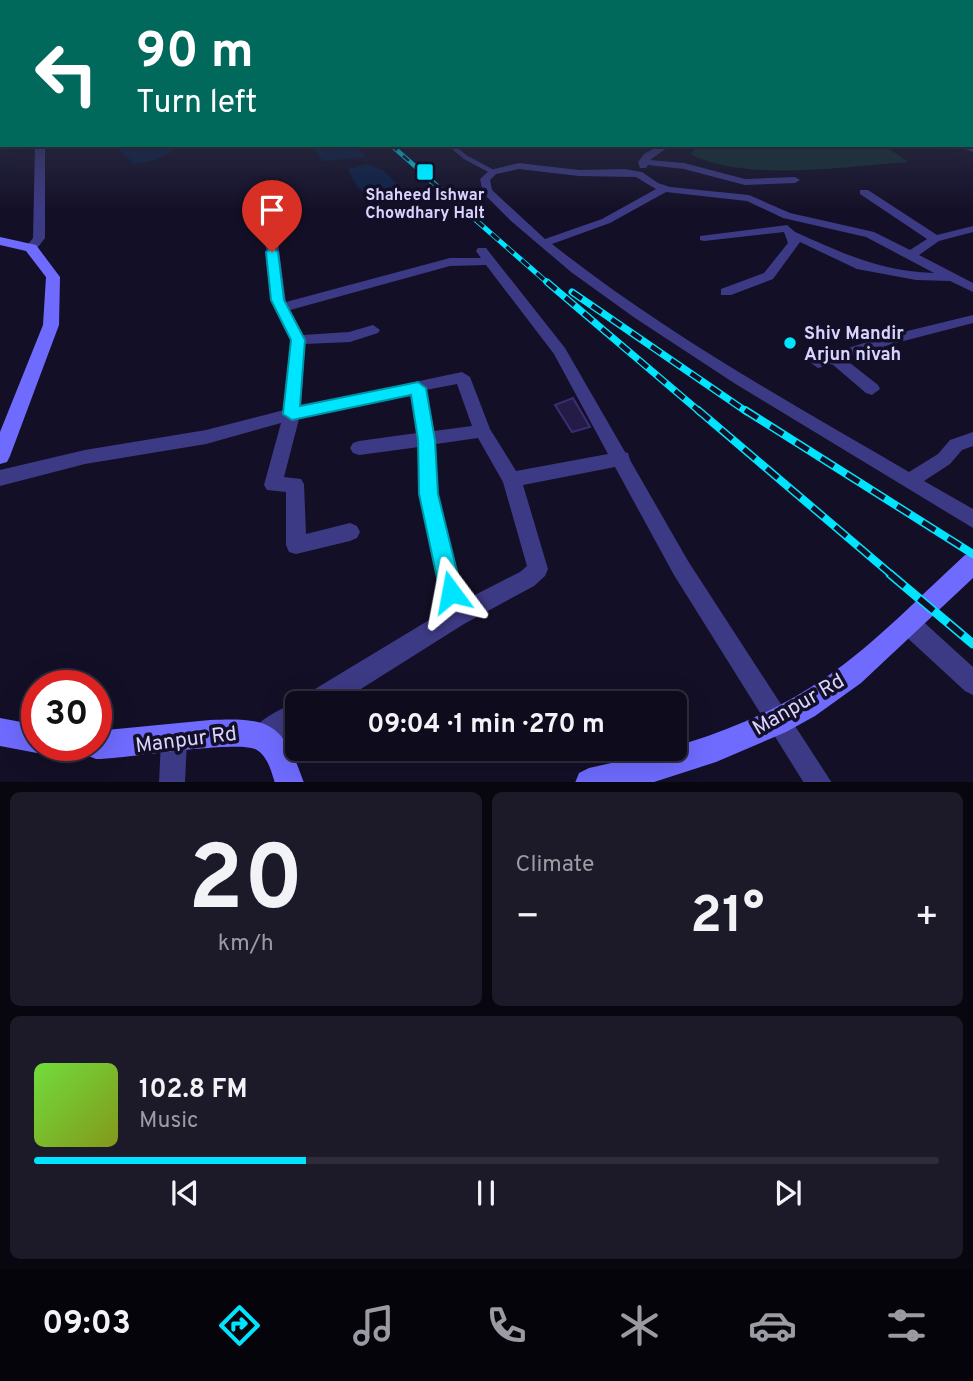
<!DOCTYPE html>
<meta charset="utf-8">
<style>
:root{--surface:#0e0b1c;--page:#1c1929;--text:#f1f3f6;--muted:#9b9ba3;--line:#2e2b3b;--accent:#00e5ff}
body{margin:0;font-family:Overpass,sans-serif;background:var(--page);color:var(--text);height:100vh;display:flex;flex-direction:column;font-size:26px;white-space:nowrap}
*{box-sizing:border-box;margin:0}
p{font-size:23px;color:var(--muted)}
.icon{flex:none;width:38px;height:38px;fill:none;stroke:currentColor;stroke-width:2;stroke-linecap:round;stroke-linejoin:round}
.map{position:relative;height:782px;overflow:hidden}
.panel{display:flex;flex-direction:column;gap:10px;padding:10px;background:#08060f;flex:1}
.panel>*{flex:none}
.banner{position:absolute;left:0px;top:0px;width:973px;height:147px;box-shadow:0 7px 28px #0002,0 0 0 2px var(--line);background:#00695c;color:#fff;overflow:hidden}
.speed{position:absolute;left:21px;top:670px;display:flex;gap:14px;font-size:35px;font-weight:700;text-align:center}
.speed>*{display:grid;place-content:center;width:91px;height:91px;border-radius:50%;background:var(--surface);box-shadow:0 7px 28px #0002,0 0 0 2px var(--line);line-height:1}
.speed .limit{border:10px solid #d22;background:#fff;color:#111}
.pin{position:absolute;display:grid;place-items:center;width:60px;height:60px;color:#fff;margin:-72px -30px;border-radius:50% 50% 50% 0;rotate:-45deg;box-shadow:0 0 7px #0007}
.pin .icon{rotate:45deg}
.me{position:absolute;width:77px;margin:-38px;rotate:347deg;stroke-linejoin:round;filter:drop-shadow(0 0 5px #0008)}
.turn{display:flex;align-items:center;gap:24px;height:147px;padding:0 21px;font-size:32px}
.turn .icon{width:91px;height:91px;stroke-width:2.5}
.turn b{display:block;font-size:49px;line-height:60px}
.big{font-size:52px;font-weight:700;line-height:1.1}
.panel .tile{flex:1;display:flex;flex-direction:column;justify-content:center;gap:10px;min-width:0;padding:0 24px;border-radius:10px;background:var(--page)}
.panel .dial{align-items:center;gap:0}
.dial b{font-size:91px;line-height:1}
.song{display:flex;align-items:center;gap:21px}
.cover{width:84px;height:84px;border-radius:10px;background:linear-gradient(135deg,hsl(100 70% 55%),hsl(70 70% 35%))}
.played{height:7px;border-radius:4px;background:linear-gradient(90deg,var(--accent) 30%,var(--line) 30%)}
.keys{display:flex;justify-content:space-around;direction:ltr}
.heat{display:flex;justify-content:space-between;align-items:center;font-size:38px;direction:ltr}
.panel .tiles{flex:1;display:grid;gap:10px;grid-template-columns:1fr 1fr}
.tile:last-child{grid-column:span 2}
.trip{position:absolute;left:285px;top:691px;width:402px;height:70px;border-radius:10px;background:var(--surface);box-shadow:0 7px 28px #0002,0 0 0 2px var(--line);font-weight:700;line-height:70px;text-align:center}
.tab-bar{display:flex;height:112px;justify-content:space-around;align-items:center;background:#06040b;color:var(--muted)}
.tab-bar .icon{width:49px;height:49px}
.tab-bar .on{color:var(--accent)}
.tab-bar b{font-size:32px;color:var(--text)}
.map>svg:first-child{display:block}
</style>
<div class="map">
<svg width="973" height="783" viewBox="0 0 973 783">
<rect width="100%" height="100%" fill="#130f26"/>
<path fill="#12302f" d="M700,145H884L908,162C843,166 748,183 690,154Z"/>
<g fill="#0a1f44">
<path d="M129,145H178C165,158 152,162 134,164L120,150Z"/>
<polygon points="309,145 355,145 367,157 323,161"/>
<path d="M367,164L383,170L409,196C381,211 359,197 348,169Z"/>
</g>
<polygon fill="#241b47" stroke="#3b2d73" stroke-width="2" points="573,398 590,427 572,432 555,405"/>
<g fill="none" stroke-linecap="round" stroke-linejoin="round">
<polyline stroke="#3d3a85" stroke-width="4.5" points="451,145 465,157 493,172"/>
<g fill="#3d3a85" fill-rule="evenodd">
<rect x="971" y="112" width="2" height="4"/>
<polygon points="971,125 973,126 973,132 971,131"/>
<polygon points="35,145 45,145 45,238 35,251 31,252 25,248 33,238"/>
<polygon points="660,145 671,145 650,160 684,163 745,179 795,177 800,180 795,183 745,185 684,169 648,165 646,168 640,168 638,162 644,154"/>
<polygon points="960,145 973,146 973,152 961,147"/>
<path d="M519,163L579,170L625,169L642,172L658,183L670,187L749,195L790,213L874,232L910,250L927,239L860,194V190H868L937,235L973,226V232L939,241L919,255L973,283V292L950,281L916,280L857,269L800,242L773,279L731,295H721V289L764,273L788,243L784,232L704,241L700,240V236L787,225L795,232C845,254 879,271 934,273L866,237L783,218L747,201L666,192L610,223L552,244C663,332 787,401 909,472L938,454L950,440L973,432V446L962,450L950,464L924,481L973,509V528L734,383L635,318L571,272L511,221L483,193L480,179L490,170ZM519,169L579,176L636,177L656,189L602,219L545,239L492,190L490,180L496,174Z"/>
<path d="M270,225L276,228L286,302L450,258H481L476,251L478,248H486L565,348L625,452L628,453L630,460L688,561L832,783H804L674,575L615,467L523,485L548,569L545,576L534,586L464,624L337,704H298V728L262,749L253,745L249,736C256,720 282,708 298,702L302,703L305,695L444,611L420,494L419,447L359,455L353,453L350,448L353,443L359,441L417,433L411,394L299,419L284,477L301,479L304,484L306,534L350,523L357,526L360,532L357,538L350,541L296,554L289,552L286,545V492L267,490L264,485L281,423L206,444L85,464L0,486V470L85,450L206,430L284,410L291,340L271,300L264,228ZM486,265L554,354L608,454L516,471L490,429L470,377L462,372L301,406L305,344L350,342L378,333L380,330L373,325L349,332L303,335L290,310L450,266ZM457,384L472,426L434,431L426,390ZM478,438L503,482L527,566L520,572L463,601L438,494L436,444Z"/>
<polygon points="973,315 973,323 892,344 845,359 878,385 880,389 872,395 866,393 832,364 818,368 811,363 813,359 883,337"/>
<polygon points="909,613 917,616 973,667 973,695 965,691 901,632 898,624 901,616"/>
<polygon points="174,727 183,731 187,740 185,783 159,783 161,740 165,731"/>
</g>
<g fill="#6f6bff" fill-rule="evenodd">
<polygon points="0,237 36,245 60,277 59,325 10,456 7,462 0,464 0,432 43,325 46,277 26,251 0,245"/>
<path d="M973,552V578L861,683L815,716L786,732L716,762L651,783H575L579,773L589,768C672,750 752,728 825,678C876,643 919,597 965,555Z"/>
<polygon points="0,718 37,725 37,746 48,746 47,749 37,753 0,746"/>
<path d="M210,720C272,717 283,724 304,783H275C271,771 268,757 257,750C240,739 124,759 96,759L86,755L82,746H96V731Z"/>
</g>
<g stroke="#00e5ff" stroke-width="4.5">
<polyline id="rail-far4" points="391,145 433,182"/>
</g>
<g stroke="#00e5ff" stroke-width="5">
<polyline id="rail-far3" points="431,181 549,284"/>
</g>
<g stroke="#00e5ff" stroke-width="7">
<g id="rail-far2">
<polyline points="547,282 700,412"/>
<polyline points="572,292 747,412"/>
</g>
</g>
<g stroke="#00e5ff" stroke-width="8">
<g id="rail-far1">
<polyline points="698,410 893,576"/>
<polyline points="745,410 973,554"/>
</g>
</g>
<g stroke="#00e5ff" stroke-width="9">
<polyline id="rail" points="890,574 973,644"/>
</g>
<use href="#rail-far4" stroke="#130f26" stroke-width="2.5" stroke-dasharray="8" stroke-linecap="butt"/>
<use href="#rail-far3" stroke="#130f26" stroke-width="3.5" stroke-dasharray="10" stroke-linecap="butt"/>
<use href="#rail-far2" stroke="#130f26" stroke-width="4.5" stroke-dasharray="12" stroke-linecap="butt"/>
<use href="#rail-far1" stroke="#130f26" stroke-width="5" stroke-dasharray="15" stroke-linecap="butt"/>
<use href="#rail" stroke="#130f26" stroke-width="6" stroke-dasharray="19" stroke-linecap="butt"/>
</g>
<linearGradient id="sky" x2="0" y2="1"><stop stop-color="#0a0815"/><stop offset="0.48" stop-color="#333752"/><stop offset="1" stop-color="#333752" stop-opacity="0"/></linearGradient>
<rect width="973" height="211" fill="url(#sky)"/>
<polygon fill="#00e5ff" stroke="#0095a6" stroke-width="2" points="272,248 278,252 284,300 305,340 300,406 418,382 426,388 435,440 438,494 462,592 459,599 451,602 443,599 440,592 419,494 418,440 411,395 292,420 283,414 291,340 271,300 266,252"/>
<g fill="#00e5ff" stroke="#130f26" stroke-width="2.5">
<rect x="416" y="163" width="18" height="18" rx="3.5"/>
<circle cx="790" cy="343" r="7"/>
</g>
<g text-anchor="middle" stroke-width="7" stroke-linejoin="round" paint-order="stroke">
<g font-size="16" font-weight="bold" fill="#d9d4ff" stroke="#130f26">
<text x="425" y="200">Shaheed Ishwar<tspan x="425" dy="18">Chowdhary Halt</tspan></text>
</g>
<g font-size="18" font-weight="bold" fill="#d9d4ff" stroke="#130f26" text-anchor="start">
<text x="804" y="339">Shiv Mandir<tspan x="804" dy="21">Arjun nivah</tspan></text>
</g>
<g font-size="21" fill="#d9d4ff" stroke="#130f26">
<text transform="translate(798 704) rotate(-30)" y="7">Manpur Rd</text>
<text transform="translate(186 739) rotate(-7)" y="7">Manpur Rd</text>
</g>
</g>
</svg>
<div class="speed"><div class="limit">30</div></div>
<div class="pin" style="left:272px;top:252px;background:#d93025"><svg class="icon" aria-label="arrive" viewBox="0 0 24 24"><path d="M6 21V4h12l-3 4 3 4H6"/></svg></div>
<svg class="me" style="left:451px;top:592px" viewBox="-20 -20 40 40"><path d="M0-17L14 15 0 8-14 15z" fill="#00e5ff" stroke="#fff" stroke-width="4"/></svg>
<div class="trip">09:04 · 1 min · 270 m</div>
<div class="banner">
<div class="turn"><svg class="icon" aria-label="left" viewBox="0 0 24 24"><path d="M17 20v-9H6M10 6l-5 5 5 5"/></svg><div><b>90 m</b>Turn left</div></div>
</div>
</div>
<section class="panel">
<div class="tiles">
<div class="tile dial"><b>20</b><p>km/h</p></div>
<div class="tile"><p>Climate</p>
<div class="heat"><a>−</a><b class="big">21°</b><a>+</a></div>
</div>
<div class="tile">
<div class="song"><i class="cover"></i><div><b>102.8 FM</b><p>Music</p></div></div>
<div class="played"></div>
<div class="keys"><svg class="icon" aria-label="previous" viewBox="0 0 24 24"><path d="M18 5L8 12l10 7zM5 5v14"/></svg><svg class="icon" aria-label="pause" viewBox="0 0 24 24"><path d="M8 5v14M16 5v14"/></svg><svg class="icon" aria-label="next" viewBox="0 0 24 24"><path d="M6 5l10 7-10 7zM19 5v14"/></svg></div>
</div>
</div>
</section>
<nav class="tab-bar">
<b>09:03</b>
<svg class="icon on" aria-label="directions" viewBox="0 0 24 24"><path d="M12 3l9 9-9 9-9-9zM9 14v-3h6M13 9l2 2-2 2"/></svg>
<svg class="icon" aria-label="music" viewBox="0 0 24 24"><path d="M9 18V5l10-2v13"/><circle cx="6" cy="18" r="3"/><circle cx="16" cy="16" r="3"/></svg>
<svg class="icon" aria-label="phone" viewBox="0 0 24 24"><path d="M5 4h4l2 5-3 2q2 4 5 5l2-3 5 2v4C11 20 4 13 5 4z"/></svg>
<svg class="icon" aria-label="climate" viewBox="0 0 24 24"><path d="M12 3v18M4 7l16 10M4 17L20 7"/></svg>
<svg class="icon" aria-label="car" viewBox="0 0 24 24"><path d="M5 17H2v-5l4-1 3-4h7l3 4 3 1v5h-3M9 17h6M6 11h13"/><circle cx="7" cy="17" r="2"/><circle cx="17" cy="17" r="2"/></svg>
<svg class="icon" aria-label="filters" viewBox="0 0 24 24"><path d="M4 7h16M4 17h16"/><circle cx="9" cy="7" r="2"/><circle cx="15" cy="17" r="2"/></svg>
</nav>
